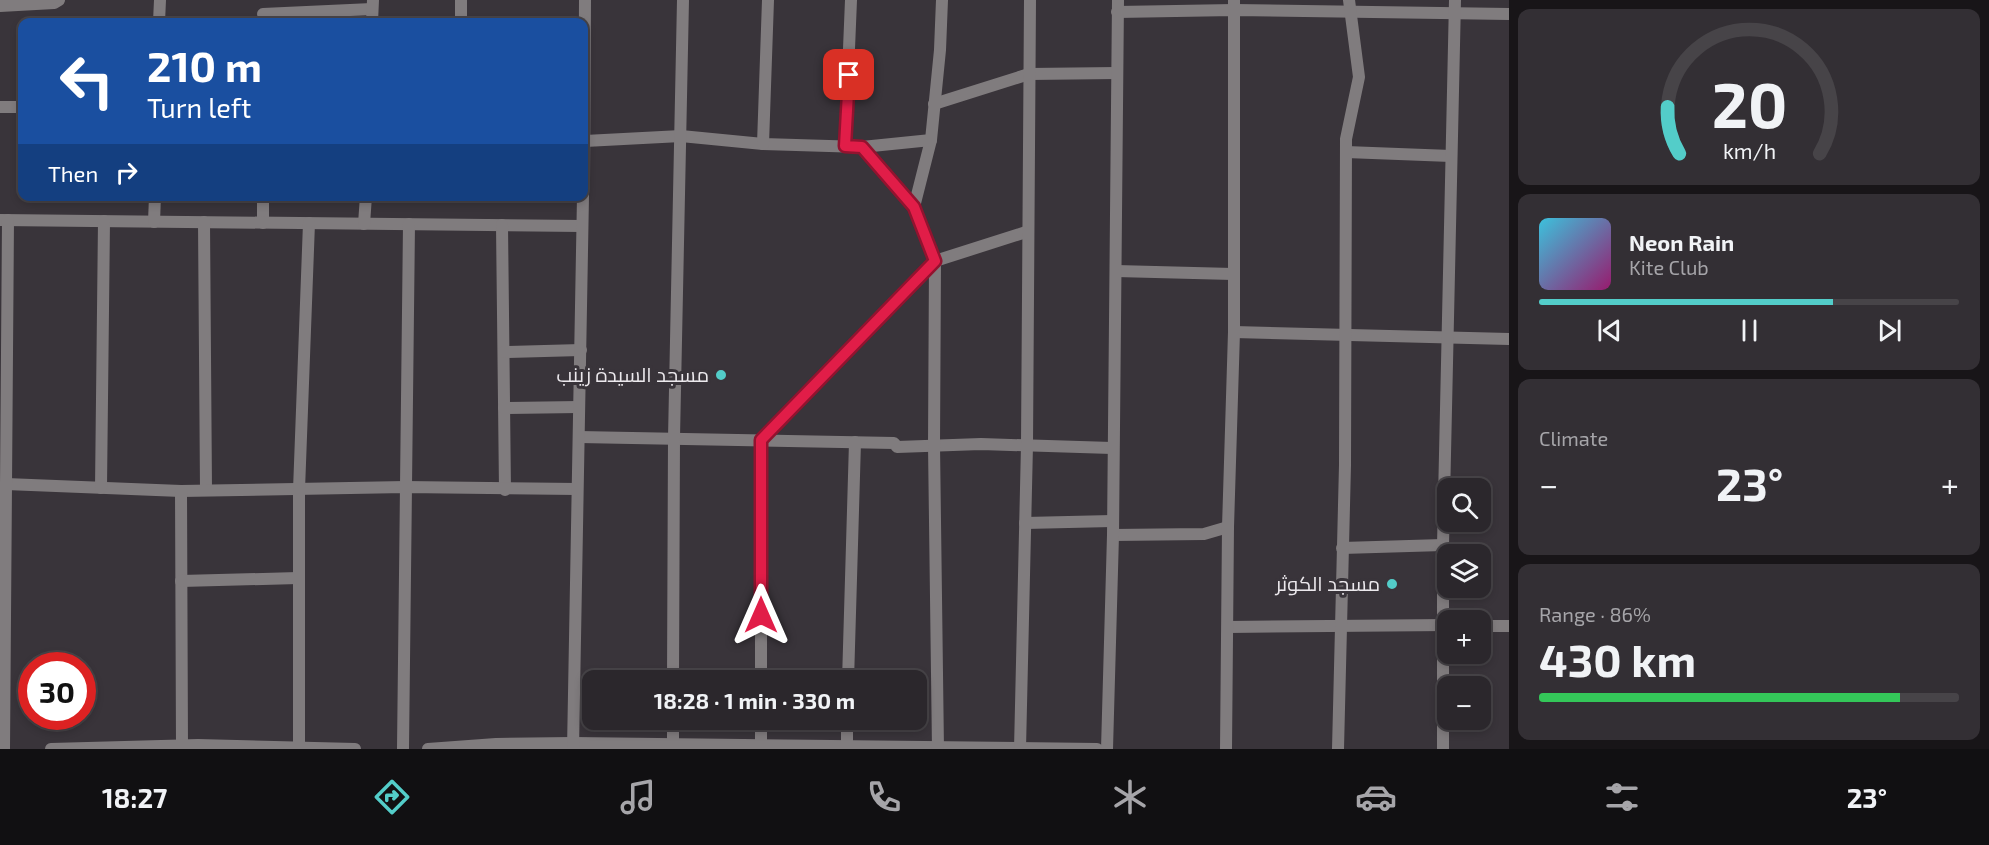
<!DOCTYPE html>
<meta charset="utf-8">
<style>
:root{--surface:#2b272c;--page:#332f34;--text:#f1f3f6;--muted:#a6a5a9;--line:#474448;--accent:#53cdc9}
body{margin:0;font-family:"Exo 2",Cairo,sans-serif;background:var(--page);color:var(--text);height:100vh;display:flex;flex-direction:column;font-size:22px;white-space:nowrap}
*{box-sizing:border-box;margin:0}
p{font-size:20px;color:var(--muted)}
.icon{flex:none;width:33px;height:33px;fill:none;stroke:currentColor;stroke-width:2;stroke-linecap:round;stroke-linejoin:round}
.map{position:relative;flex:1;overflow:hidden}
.side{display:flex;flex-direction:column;gap:9px;padding:9px;background:#181518;width:480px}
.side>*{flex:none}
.banner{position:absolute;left:18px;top:18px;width:570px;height:183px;border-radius:12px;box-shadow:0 3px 9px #0003,0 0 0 2px var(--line);background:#1a4fa0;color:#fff;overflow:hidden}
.tools{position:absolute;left:1437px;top:478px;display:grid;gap:12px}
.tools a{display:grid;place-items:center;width:54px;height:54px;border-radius:12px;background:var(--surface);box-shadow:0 3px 9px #0003,0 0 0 2px var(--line);font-size:30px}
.speed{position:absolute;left:18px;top:652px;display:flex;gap:12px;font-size:30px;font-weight:700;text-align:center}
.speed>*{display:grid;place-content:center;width:78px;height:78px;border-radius:50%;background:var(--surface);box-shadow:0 3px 9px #0003,0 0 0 2px var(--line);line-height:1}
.speed .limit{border:9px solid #d22;background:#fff;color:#111}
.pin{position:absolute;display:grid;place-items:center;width:51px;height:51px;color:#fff;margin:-26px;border-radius:12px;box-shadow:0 3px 9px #0006}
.me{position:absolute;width:66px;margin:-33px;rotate:0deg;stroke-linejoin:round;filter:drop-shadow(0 0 4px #0008)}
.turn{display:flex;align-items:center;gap:21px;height:126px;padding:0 30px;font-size:27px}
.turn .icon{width:78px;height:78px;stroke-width:2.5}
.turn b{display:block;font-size:42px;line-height:51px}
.then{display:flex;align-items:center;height:57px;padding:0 30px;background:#0003;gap:12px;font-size:22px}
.big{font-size:45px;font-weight:700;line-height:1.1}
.side .card{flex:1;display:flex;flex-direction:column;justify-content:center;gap:9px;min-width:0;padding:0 21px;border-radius:12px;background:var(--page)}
.side .dial{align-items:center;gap:0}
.dial svg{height:156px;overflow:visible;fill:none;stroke:var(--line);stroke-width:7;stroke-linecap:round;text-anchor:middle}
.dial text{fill:var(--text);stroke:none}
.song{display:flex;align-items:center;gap:18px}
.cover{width:72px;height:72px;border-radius:9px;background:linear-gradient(135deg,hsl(190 70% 55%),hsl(320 70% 35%))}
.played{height:6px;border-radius:3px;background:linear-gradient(90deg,var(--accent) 70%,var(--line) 70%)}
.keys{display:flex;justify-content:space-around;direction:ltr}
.heat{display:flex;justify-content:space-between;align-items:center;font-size:33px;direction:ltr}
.charge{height:9px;border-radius:4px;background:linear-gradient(90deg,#34c759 86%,var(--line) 0)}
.trip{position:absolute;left:582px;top:670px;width:345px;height:60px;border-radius:12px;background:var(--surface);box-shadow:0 3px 9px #0003,0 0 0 2px var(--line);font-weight:700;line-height:60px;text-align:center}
.tab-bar{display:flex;height:96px;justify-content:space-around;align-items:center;background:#111012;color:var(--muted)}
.tab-bar .icon{width:42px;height:42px}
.tab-bar .selected{color:var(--accent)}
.tab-bar b{font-size:27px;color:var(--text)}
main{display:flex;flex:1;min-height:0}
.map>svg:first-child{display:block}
</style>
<main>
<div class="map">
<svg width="1509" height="749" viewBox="0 0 1509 749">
<rect width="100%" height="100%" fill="#39343a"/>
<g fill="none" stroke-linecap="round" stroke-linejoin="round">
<g stroke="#807c7e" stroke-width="12">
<polyline points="0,6 54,3 59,0"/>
<polyline points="1117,12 1234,10 1509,14"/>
<polyline points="263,14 372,9"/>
<polyline points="159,22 160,0"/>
<polyline points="372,22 373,0"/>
<polyline points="461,22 461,0"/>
<polyline points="934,104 1029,74 1117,73"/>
<polyline points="0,107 22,107"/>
<polyline points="585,141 681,136 763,144 862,147"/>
<polyline points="763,144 768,0"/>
<polyline points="845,146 851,0"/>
<polyline points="1346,152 1451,156"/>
<polyline points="584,182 585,0"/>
<polyline points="263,196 263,223"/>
<polyline points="914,207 931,140"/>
<polyline points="0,220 582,226"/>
<polyline points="154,222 155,196"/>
<polyline points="204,222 206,489"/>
<polyline points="364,224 366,196"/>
<polyline points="502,225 505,490"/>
<polyline points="1116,271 1233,274"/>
<polyline points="1234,332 1509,339"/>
<polyline points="504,352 581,350"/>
<polyline points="504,408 579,407"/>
<polyline points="579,437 894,443 897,447 981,444 1112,448"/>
<polyline points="6,484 181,491 405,487 577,489"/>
<polyline points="101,488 104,221"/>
<polyline points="181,491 182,745"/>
<polyline points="1025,523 1112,521"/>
<polyline points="1113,535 1204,534 1228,527"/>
<polyline points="1342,548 1443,545"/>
<polyline points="181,581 298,578"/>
<polyline points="1480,626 1509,626"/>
<polyline points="1228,627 1448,625"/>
<polyline points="673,681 674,438 683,0"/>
<polyline points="761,681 761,440 935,261 1026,232"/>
<polyline points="848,681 855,442"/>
<polyline points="4,749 8,220"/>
<polyline points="51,749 198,745 355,749"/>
<polyline points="299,749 299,490 309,223"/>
<polyline points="403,749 409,224"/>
<polyline points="428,749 496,744 573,743 1097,749"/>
<polyline points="573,749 583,196"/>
<polyline points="673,749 673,720"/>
<polyline points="761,749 761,720"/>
<polyline points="847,749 847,720"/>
<polyline points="938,749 934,445 935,261 914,207 862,147 931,140 940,50 942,0"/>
<polyline points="1020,749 1027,445 1030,0"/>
<polyline points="1107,749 1113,535 1118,0"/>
<polyline points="1226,749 1228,527 1234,332 1234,0"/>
<polyline points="1338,749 1345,465 1346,139 1359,77 1349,0"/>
<polyline points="1443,749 1443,545 1455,0"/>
</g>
</g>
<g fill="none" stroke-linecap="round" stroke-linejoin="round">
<g stroke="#92132f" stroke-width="15">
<polyline id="route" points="761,615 761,440 935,261 914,207 862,147 845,146 849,75"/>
</g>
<use href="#route" stroke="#e11d48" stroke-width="10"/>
</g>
<g fill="#53cdc9" stroke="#39343a" stroke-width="2">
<circle cx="721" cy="375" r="6"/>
<circle cx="1392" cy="584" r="6"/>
</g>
<g text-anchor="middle" stroke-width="6" stroke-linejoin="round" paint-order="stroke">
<g font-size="20" fill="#ece9ed" stroke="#39343a" text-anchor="end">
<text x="709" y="382">مسجد السيدة زينب</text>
<text x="1380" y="591">مسجد الكوثر</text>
</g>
</g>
</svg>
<div class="tools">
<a><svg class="icon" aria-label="search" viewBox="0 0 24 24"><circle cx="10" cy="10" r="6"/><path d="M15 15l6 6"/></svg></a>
<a><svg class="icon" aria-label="layers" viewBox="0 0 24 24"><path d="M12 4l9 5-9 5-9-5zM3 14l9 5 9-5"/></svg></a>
<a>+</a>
<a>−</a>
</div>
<div class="speed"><div class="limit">30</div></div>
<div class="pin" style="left:849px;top:75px;background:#d93025"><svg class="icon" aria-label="arrive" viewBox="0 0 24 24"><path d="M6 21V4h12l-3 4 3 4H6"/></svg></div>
<svg class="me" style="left:761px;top:615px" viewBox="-20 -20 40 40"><path d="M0-17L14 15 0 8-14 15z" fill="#e11d48" stroke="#fff" stroke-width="4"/></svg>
<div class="trip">18:28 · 1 min · 330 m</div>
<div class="banner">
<div class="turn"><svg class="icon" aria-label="left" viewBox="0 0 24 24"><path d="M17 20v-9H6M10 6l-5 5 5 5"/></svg><div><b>210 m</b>Turn left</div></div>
<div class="then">Then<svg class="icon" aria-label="right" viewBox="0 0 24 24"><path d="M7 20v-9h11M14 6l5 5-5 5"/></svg></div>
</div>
</div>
<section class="side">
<div class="card dial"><svg viewBox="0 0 100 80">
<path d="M14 69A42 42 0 1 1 86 69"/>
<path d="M14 69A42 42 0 0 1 8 45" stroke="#53cdc9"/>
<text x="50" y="56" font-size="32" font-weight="700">20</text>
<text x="50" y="72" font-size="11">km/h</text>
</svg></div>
<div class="card">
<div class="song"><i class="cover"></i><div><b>Neon Rain</b><p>Kite Club</p></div></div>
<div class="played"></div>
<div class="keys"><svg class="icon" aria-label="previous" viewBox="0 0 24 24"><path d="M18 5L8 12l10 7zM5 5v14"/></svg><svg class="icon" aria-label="pause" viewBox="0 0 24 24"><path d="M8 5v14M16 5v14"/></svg><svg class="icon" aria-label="next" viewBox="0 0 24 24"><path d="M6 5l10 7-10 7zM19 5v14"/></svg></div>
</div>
<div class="card"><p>Climate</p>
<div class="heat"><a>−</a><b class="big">23°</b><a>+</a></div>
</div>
<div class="card"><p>Range · 86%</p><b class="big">430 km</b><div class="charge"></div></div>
</section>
</main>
<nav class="tab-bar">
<b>18:27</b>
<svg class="icon selected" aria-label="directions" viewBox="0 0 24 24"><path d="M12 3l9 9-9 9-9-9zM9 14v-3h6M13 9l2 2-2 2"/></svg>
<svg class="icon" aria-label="music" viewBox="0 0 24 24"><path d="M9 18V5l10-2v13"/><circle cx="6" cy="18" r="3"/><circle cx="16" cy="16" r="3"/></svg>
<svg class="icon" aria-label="phone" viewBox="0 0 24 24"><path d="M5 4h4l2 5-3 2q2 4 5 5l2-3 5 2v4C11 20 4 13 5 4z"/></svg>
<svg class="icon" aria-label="climate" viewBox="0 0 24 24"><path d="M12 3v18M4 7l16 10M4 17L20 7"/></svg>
<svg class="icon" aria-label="car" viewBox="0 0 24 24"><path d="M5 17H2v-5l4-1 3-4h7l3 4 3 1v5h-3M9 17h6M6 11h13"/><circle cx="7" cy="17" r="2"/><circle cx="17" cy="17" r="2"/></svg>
<svg class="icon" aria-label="filters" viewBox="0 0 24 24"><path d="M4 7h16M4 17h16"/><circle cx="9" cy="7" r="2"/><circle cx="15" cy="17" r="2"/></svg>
<b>23°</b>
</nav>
